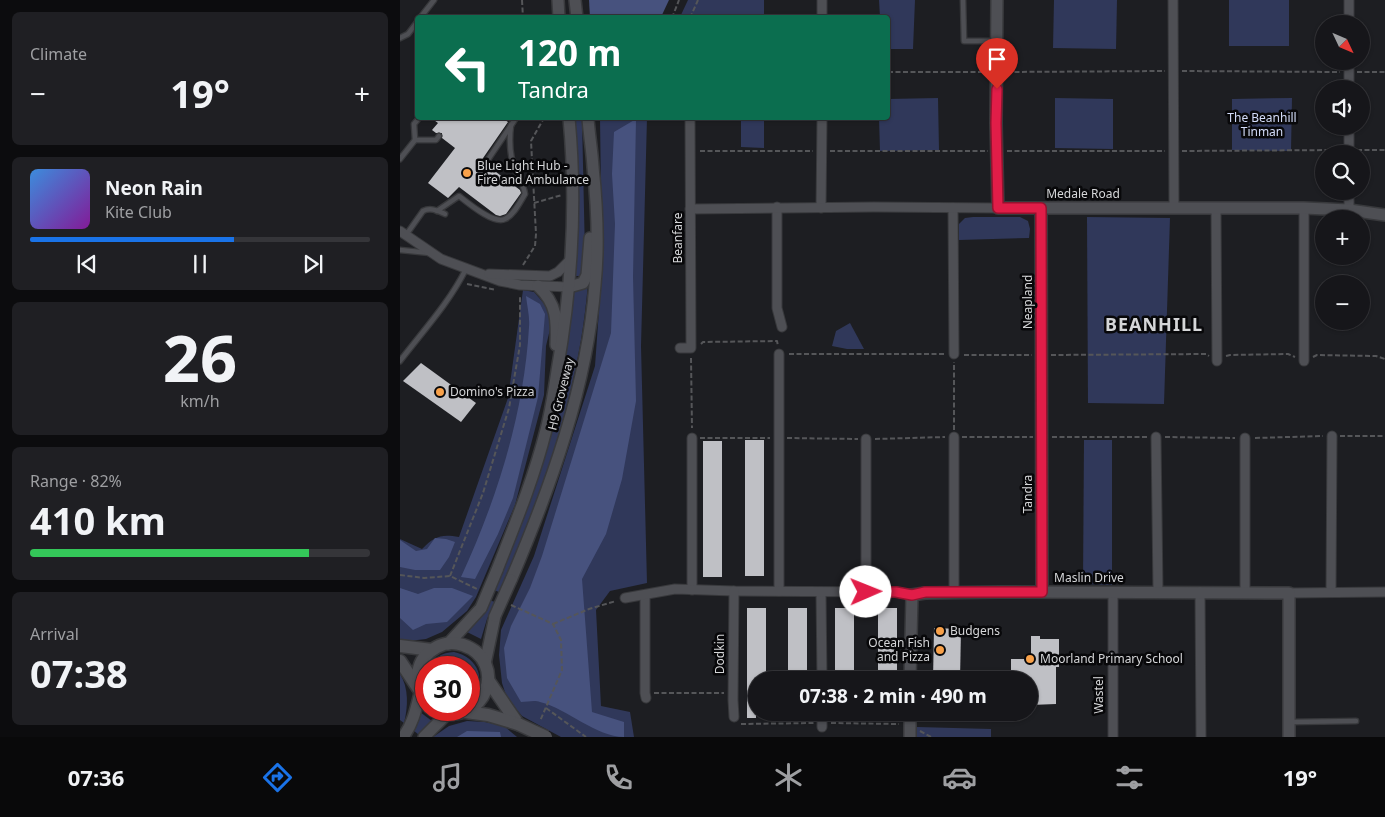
<!DOCTYPE html>
<meta charset="utf-8">
<style>
:root{--surface:#16161a;--page:#1f1f23;--text:#f1f3f6;--muted:#9e9fa2;--line:#353539;--accent:#1a73e8}
body{margin:0;font-family:"Noto Sans",sans-serif;background:var(--page);color:var(--text);height:100vh;display:flex;flex-direction:column;font-size:19px;white-space:nowrap}
*{box-sizing:border-box;margin:0}
p{font-size:16px;color:var(--muted)}
.icon{flex:none;width:28px;height:28px;fill:none;stroke:currentColor;stroke-width:2;stroke-linecap:round;stroke-linejoin:round}
.map{position:relative;flex:1;overflow:hidden}
.side{display:flex;flex-direction:column;gap:12px;padding:12px;background:#0c0c0e;width:400px}
.side>*{flex:none}
.banner{position:absolute;left:15px;top:15px;width:475px;height:105px;border-radius:5px;box-shadow:0 1px 4px #0004,0 0 0 1px var(--line);background:#0b6e4f;color:#fff;overflow:hidden}
.needle{width:32px;rotate:134deg}
.fabs{position:absolute;left:915px;top:15px;display:grid;gap:10px}
.fabs a{display:grid;place-items:center;width:55px;height:55px;border-radius:50%;background:var(--surface);box-shadow:0 1px 4px #0004,0 0 0 1px var(--line);font-size:25px}
.speed{position:absolute;left:15px;top:656px;display:flex;gap:10px;font-size:25px;font-weight:700;text-align:center}
.speed>*{display:grid;place-content:center;width:65px;height:65px;border-radius:50%;background:var(--surface);box-shadow:0 1px 4px #0004,0 0 0 1px var(--line);line-height:1}
.speed .limit{border:8px solid #d22;background:#fff;color:#111}
.pin{position:absolute;display:grid;place-items:center;width:42px;height:42px;color:#fff;margin:-51px -21px;border-radius:50% 50% 50% 0;rotate:-45deg;box-shadow:0 0 5px #0007}
.pin .icon{rotate:45deg}
.me{position:absolute;width:55px;margin:-28px;rotate:89deg;stroke-linejoin:round;filter:drop-shadow(0 0 4px #0008)}
.turn{display:flex;align-items:center;gap:18px;height:105px;padding:0 20px;font-size:22px}
.turn .icon{width:65px;height:65px;stroke-width:2.5}
.turn b{display:block;font-size:35px;line-height:42px}
.big{font-size:38px;font-weight:700;line-height:1.1}
.side .tile{flex:1;display:flex;flex-direction:column;justify-content:center;gap:8px;min-width:0;padding:0 18px;border-radius:8px;background:var(--page)}
.side .dial{align-items:center;gap:0}
.dial b{font-size:65px;line-height:1}
.song{display:flex;align-items:center;gap:15px}
.cover{width:60px;height:60px;border-radius:8px;background:linear-gradient(135deg,hsl(210 70% 55%),hsl(290 70% 35%))}
.played{height:5px;border-radius:2px;background:linear-gradient(90deg,var(--accent) 60%,var(--line) 60%)}
.keys{display:flex;justify-content:space-around;direction:ltr}
.heat{display:flex;justify-content:space-between;align-items:center;font-size:28px;direction:ltr}
.charge{height:8px;border-radius:4px;background:linear-gradient(90deg,#34c759 82%,var(--line) 0)}
.trip{position:absolute;left:348px;top:671px;width:290px;height:50px;border-radius:25px;background:var(--surface);box-shadow:0 1px 4px #0004,0 0 0 1px var(--line);font-weight:700;line-height:50px;text-align:center}
.tab-bar{display:flex;height:80px;justify-content:space-around;align-items:center;background:#09090a;color:var(--muted)}
.tab-bar .icon{width:35px;height:35px}
.tab-bar .active{color:var(--accent)}
.tab-bar b{font-size:22px;color:var(--text)}
main{display:flex;flex:1;min-height:0}
.map>svg:first-child{display:block}
</style>
<main>
<section class="side">
<div class="tile"><p>Climate</p>
<div class="heat"><a>−</a><b class="big">19°</b><a>+</a></div>
</div>
<div class="tile">
<div class="song"><i class="cover"></i><div><b>Neon Rain</b><p>Kite Club</p></div></div>
<div class="played"></div>
<div class="keys"><svg class="icon" aria-label="previous" viewBox="0 0 24 24"><path d="M18 5L8 12l10 7zM5 5v14"/></svg><svg class="icon" aria-label="pause" viewBox="0 0 24 24"><path d="M8 5v14M16 5v14"/></svg><svg class="icon" aria-label="next" viewBox="0 0 24 24"><path d="M6 5l10 7-10 7zM19 5v14"/></svg></div>
</div>
<div class="tile dial"><b>26</b><p>km/h</p></div>
<div class="tile"><p>Range · 82%</p><b class="big">410 km</b><div class="charge"></div></div>
<div class="tile"><p>Arrival</p><b class="big">07:38</b></div>
</section>
<div class="map">
<svg width="985" height="737" viewBox="0 0 985 737">
<rect width="100%" height="100%" fill="#1d1e22"/>
<g fill="#30385a">
<polygon points="288,0 364,0 364,17 280,17"/>
<polygon points="479,0 515,0 513,49 488,49 488,18 480,17"/>
<polygon points="654,0 717,0 716,49 653,48"/>
<rect x="829" y="0" width="60" height="46"/>
<polygon points="538,98 539,150 480,151 479,118 488,118 488,99"/>
<polygon points="655,98 713,99 713,149 655,148"/>
<polygon points="892,98 891,151 832,150 832,99"/>
<polygon points="200,118 247,118 241,346 247,583 210,591 196,610 201,706 230,712 234,737 161,737 122,716 107,698 102,683 99,655 101,630 134,556 195,366 202,268"/>
<polygon points="175,120 182,120 185,255 184,268 181,276 175,276 178,222"/>
<polygon points="341,120 364,120 364,148 341,147"/>
<polygon points="573,217 620,217 628,221 630,229 629,238 559,240 559,224 565,218"/>
<polygon points="687,217 770,218 764,404 688,403"/>
<path d="M188,282C180,390 143,493 99,592L94,590L154,416L165,357L174,291Z"/>
<path d="M123,290L134,292L147,307L151,325L146,346L144,395L115,505L76,597L67,611L42,632L26,639L9,641L0,640V539L22,549C35,536 41,534 59,537L108,398Z"/>
<polygon points="450,323 464,349 447,349 432,346 436,331"/>
<polygon points="684,440 712,440 712,585 683,584"/>
<polygon points="89,600 95,602 87,619 81,639 67,632 81,617"/>
<path d="M54,652C78,657 89,682 69,700V668L28,667C34,657 42,653 54,652Z"/>
<path d="M0,674C9,688 8,707 4,723L0,720Z"/>
<polygon points="20,712 32,721 19,735 13,730"/>
<polygon points="67,721 85,722 104,726 117,737 33,737 49,726"/>
<polygon points="517,727 591,729 591,737 517,737"/>
</g>
<g fill="#47527e">
<polygon points="189,0 269,0 261,17 190,18"/>
<path d="M236,119L233,277L236,401L222,479L206,534L182,579L192,712L224,722V737C196,737 168,709 140,702C135,700 127,702 121,702L107,678L104,648L111,626L130,588L142,556L211,333L215,224L212,174L214,132Z"/>
<path d="M126,296L140,304L145,314L138,397L113,498L98,534L75,579L61,577C97,499 124,414 129,327C130,317 127,306 126,296Z"/>
<polygon points="35,538 46,539 55,542 49,557 40,570 15,570 0,567 0,540 16,551 27,549"/>
<polygon points="0,588 18,594 34,588 52,588 73,596 47,622 26,624 13,630 0,618"/>
<polygon points="67,731 100,732 101,737 57,737"/>
</g>
<g fill="#bfc0c5">
<polygon points="31,118 102,118 108,122 81,161 82,167 85,168 88,166 120,190 121,193 106,214 100,216 96,215 59,187 48,198 28,183 55,148 42,138 42,133 36,133 32,130 38,123"/>
<polygon points="21,363 76,403 61,422 3,381"/>
<rect x="345" y="440" width="19" height="136"/>
<rect x="303" y="441" width="19" height="136"/>
<polygon points="347,608 366,608 366,680 356,680 356,718 347,718"/>
<rect x="388" y="608" width="19" height="72"/>
<rect x="435" y="608" width="19" height="72"/>
<rect x="478" y="608" width="19" height="72"/>
<polygon points="534,628 561,629 560,680 533,680"/>
<polygon points="631,636 640,636 640,639 659,639 659,667 656,667 656,704 631,705 631,682 629,682 629,680 611,680 611,659 631,659"/>
<polygon points="536,712 564,712 564,721 536,720"/>
</g>
<g fill="none" stroke-linecap="round" stroke-linejoin="round">
<g stroke="#38393c" stroke-width="7">
<g id="service">
<polyline points="563,0 564,41 596,41"/>
<polyline points="20,18 34,0"/>
<polyline points="0,38 8,34 18,21"/>
<polyline points="15,140 36,140 39,136"/>
<polyline points="0,159 15,140 14,124 19,118"/>
<polyline points="85,164 116,118"/>
<path d="M37,211L59,196C68,203 94,225 105,219C114,215 120,202 125,194C124,186 120,180 116,172C109,156 109,141 111,125"/>
<path d="M6,235L23,211C31,207 38,211 45,214"/>
<polyline points="0,250 30,253"/>
<path d="M0,361C23,331 49,303 66,269"/>
<polyline points="890,722 956,721"/>
</g>
</g>
<g stroke="#38393c" stroke-width="11">
<g id="minor">
<polyline points="773,0 774,208"/>
<polyline points="422,18 422,0"/>
<polyline points="949,24 949,0"/>
<polyline points="949,89 949,61"/>
<polyline points="949,154 949,126"/>
<polyline points="949,191 949,210"/>
<polyline points="377,207 377,308 382,327"/>
<polyline points="421,208 422,118"/>
<polyline points="553,208 554,354"/>
<polyline points="816,208 817,361"/>
<polyline points="290,209 474,207 598,208"/>
<polyline points="0,231 41,259 100,281 120,285 169,287"/>
<polyline points="89,274 150,276 158,272 171,259"/>
<polyline points="280,348 291,348 290,118"/>
<polyline points="904,361 904,208"/>
<polyline points="756,437 758,591"/>
<polyline points="845,438 845,591"/>
<polyline points="292,590 292,438"/>
<polyline points="379,591 379,354"/>
<polyline points="421,592 422,680"/>
<polyline points="466,592 466,439"/>
<polyline points="554,592 554,437"/>
<polyline points="713,592 713,737"/>
<polyline points="800,592 801,737"/>
<polyline points="931,592 932,436"/>
<polyline points="889,593 985,592"/>
<polyline points="245,595 245,693 246,698"/>
<polyline points="225,598 275,589 334,591 496,592 512,595"/>
<polyline points="422,712 422,727"/>
<polyline points="334,717 333,700 334,591"/>
</g>
</g>
<g stroke="#38393c" stroke-width="14">
<g id="tertiary">
<polyline points="158,0 159,18"/>
<polyline points="175,0 177,18"/>
<polyline points="597,0 596,123 598,208 904,208 949,210 985,215"/>
<polyline points="641,208 642,592"/>
<path d="M138,286C157,304 157,320 156,345"/>
<polyline points="169,287 183,283 187,275 190,238"/>
<path d="M97,570C115,524 134,478 146,430C151,411 154,391 157,371C172,287 177,203 169,118"/>
<path d="M111,580C151,486 187,387 195,285C199,246 197,205 193,167C192,150 189,134 188,118"/>
<polyline points="48,644 81,608"/>
<polyline points="85,664 95,616"/>
<polyline points="510,680 512,595 525,593 600,592 889,593 889,737"/>
<path d="M3,737C13,724 16,709 20,693"/>
<polyline points="24,737 47,714"/>
<polyline points="510,737 510,712"/>
</g>
</g>
<g stroke="#38393c" stroke-width="15">
<g id="secondary">
<polyline points="0,646 32,650"/>
<polyline points="0,661 18,688"/>
<polyline points="88,680 118,724"/>
<path d="M26,703C14,683 14,659 37,647C44,643 54,642 63,645C110,661 85,729 36,710"/>
<polyline points="66,712 88,715 118,724"/>
</g>
</g>
<g stroke="#555659" stroke-width="2" stroke-dasharray="5 2.5" stroke-linecap="butt">
<polyline points="122,0 123,18"/>
<polyline points="272,18 279,0"/>
<polyline points="290,18 298,0"/>
<polyline points="782,71 940,72"/>
<polyline points="488,72 585,72"/>
<polyline points="607,72 765,71"/>
<polyline points="957,72 985,72"/>
<polyline points="957,150 985,150"/>
<polyline points="300,151 413,151"/>
<polyline points="430,151 588,151"/>
<polyline points="607,151 765,151"/>
<polyline points="782,151 940,150"/>
<polyline points="134,203 162,195"/>
<polyline points="123,265 135,246 136,234 131,141 144,118"/>
<polyline points="67,284 96,290"/>
<polyline points="301,344 303,342 377,341 378,346"/>
<polyline points="389,354 544,354"/>
<polyline points="564,355 632,355"/>
<polyline points="651,355 806,354 809,356"/>
<polyline points="826,356 830,355 888,354 895,357"/>
<polyline points="913,357 917,355 976,356 985,359"/>
<polyline points="291,358 292,428"/>
<polyline points="554,430 554,362"/>
<polyline points="940,436 985,436"/>
<polyline points="562,437 633,437"/>
<polyline points="652,437 748,437"/>
<polyline points="765,437 835,438"/>
<polyline points="300,438 370,438"/>
<polyline points="387,438 458,439"/>
<polyline points="855,438 923,436"/>
<polyline points="475,439 545,437"/>
<polyline points="0,575 24,578 50,576 77,589"/>
<polyline points="50,576 83,493 109,408 120,345 120,295"/>
<polyline points="111,605 153,624 161,640 162,670 140,721"/>
<polyline points="153,624 189,609 216,601"/>
<polyline points="254,693 324,693"/>
<polyline points="146,708 186,737"/>
<polyline points="431,723 499,724"/>
<polyline points="341,724 414,723"/>
<polyline points="520,731 531,737"/>
</g>
<use href="#service" stroke="#4e4f54" stroke-width="4.5"/>
<use href="#minor" stroke="#4e4f54" stroke-width="9"/>
<use href="#tertiary" stroke="#4e4f54" stroke-width="11"/>
<use href="#secondary" stroke="#4e4f54" stroke-width="12"/>
<g stroke="#38393c" stroke-width="14" stroke-linecap="butt">
<g id="tertiary-bridge">
<polyline points="81,608 97,570"/>
<polyline points="95,616 111,580"/>
</g>
</g>
<g stroke="#38393c" stroke-width="15" stroke-linecap="butt">
<polyline id="secondary-bridge" points="118,724 146,737"/>
</g>
<use href="#tertiary-bridge" stroke="#4e4f54" stroke-width="11"/>
<use href="#secondary-bridge" stroke="#4e4f54" stroke-width="12"/>
</g>
<g fill="none" stroke-linecap="round" stroke-linejoin="round">
<g stroke="#92132f" stroke-width="12">
<polyline id="route" points="466,592 496,592 512,595 525,592 642,592 641,208 598,208 596,123 597,89"/>
</g>
<use href="#route" stroke="#e11d48" stroke-width="9"/>
</g>
<g fill="#f8a14a" stroke="#08080a" stroke-width="2">
<circle cx="67" cy="173" r="5"/>
<circle cx="40" cy="392" r="5"/>
<circle cx="540" cy="631" r="5"/>
<circle cx="540" cy="650" r="5"/>
<circle cx="630" cy="659" r="5"/>
</g>
<g text-anchor="middle" stroke-width="5" stroke-linejoin="round" paint-order="stroke">
<g font-size="12" fill="#d4ddfa" stroke="#08080a">
<text x="862" y="122">The Beanhill<tspan x="862" dy="14">Tinman</tspan></text>
</g>
<g font-size="12" fill="#d5d6d8" stroke="#08080a" text-anchor="start">
<text x="77" y="170">Blue Light Hub -<tspan x="77" dy="14">Fire and Ambulance</tspan></text>
<text x="50" y="396">Domino's Pizza</text>
<text x="550" y="635">Budgens</text>
<text x="530" y="647" text-anchor="end">Ocean Fish<tspan x="530" dy="14">and Pizza</tspan></text>
<text x="640" y="663">Moorland Primary School</text>
</g>
<g font-size="12" fill="#d5d6d8" stroke="#08080a">
<text x="683" y="198">Medale Road</text>
<text transform="translate(278 238) rotate(-90)" y="4">Beanfare</text>
<text transform="translate(628 302) rotate(-90)" y="4">Neapland</text>
<text transform="translate(161 394) rotate(-76)" y="4">H9 Groveway</text>
<text transform="translate(628 494) rotate(-90)" y="4">Tandra</text>
<text x="689" y="582">Maslin Drive</text>
<text transform="translate(320 654) rotate(-90)" y="4">Dodkin</text>
<text transform="translate(699 695) rotate(-90)" y="4">Wastel</text>
</g>
<g font-size="18" font-weight="bold" letter-spacing="1" fill="#d5d6d8" stroke="#08080a">
<text x="754" y="331">BEANHILL</text>
</g>
</g>
</svg>
<div class="fabs">
<a><svg class="needle" viewBox="-14 -14 28 28"><path d="M0-13l5 13h-10z" fill="#e53935"/><path d="M0 13l5-13h-10z" fill="#9e9fa2"/></svg></a>
<a><svg class="icon" aria-label="sound" viewBox="0 0 24 24"><path d="M4 9h4l5-4v14l-5-4H4zM17 9q2 3 0 6"/></svg></a>
<a><svg class="icon" aria-label="search" viewBox="0 0 24 24"><circle cx="10" cy="10" r="6"/><path d="M15 15l6 6"/></svg></a>
<a>+</a>
<a>−</a>
</div>
<div class="speed"><div class="limit">30</div></div>
<div class="pin" style="left:597px;top:89px;background:#d93025"><svg class="icon" aria-label="arrive" viewBox="0 0 24 24"><path d="M6 21V4h12l-3 4 3 4H6"/></svg></div>
<svg class="me" style="left:466px;top:592px" viewBox="-20 -20 40 40"><circle r="19" fill="#fff"/><path d="M0-13L10 11 0 6-10 11z" fill="#e11d48"/></svg>
<div class="trip">07:38 · 2 min · 490 m</div>
<div class="banner">
<div class="turn"><svg class="icon" aria-label="left" viewBox="0 0 24 24"><path d="M17 20v-9H6M10 6l-5 5 5 5"/></svg><div><b>120 m</b>Tandra</div></div>
</div>
</div>
</main>
<nav class="tab-bar">
<b>07:36</b>
<svg class="icon active" aria-label="directions" viewBox="0 0 24 24"><path d="M12 3l9 9-9 9-9-9zM9 14v-3h6M13 9l2 2-2 2"/></svg>
<svg class="icon" aria-label="music" viewBox="0 0 24 24"><path d="M9 18V5l10-2v13"/><circle cx="6" cy="18" r="3"/><circle cx="16" cy="16" r="3"/></svg>
<svg class="icon" aria-label="phone" viewBox="0 0 24 24"><path d="M5 4h4l2 5-3 2q2 4 5 5l2-3 5 2v4C11 20 4 13 5 4z"/></svg>
<svg class="icon" aria-label="climate" viewBox="0 0 24 24"><path d="M12 3v18M4 7l16 10M4 17L20 7"/></svg>
<svg class="icon" aria-label="car" viewBox="0 0 24 24"><path d="M5 17H2v-5l4-1 3-4h7l3 4 3 1v5h-3M9 17h6M6 11h13"/><circle cx="7" cy="17" r="2"/><circle cx="17" cy="17" r="2"/></svg>
<svg class="icon" aria-label="filters" viewBox="0 0 24 24"><path d="M4 7h16M4 17h16"/><circle cx="9" cy="7" r="2"/><circle cx="15" cy="17" r="2"/></svg>
<b>19°</b>
</nav>
